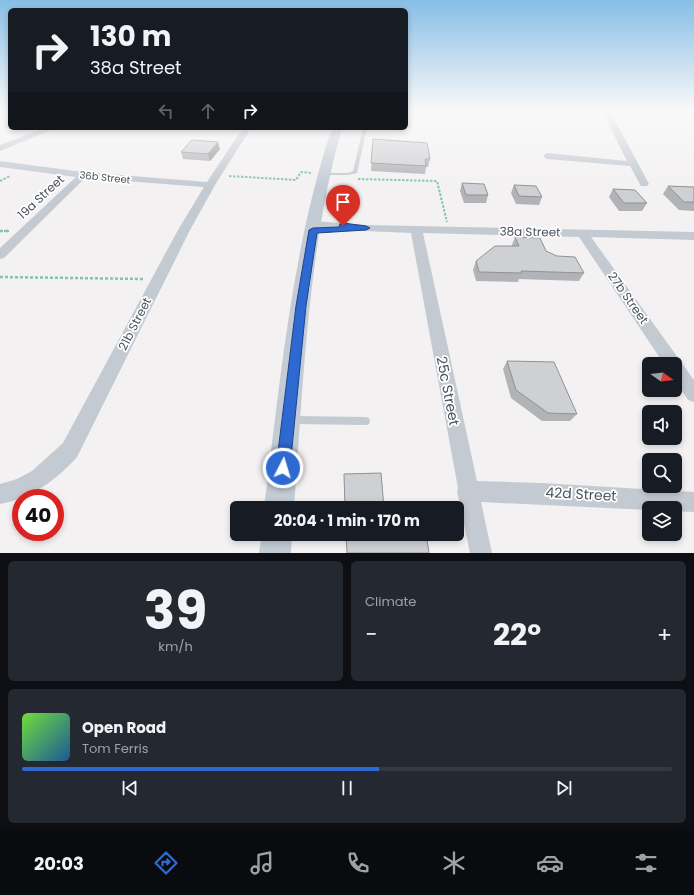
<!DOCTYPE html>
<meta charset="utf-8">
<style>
:root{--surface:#171b24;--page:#242831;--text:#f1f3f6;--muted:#9ea1a6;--line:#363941;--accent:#2d69d1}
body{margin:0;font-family:Poppins,sans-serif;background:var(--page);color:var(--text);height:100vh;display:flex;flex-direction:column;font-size:15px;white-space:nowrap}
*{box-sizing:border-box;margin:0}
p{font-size:13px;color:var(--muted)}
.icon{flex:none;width:22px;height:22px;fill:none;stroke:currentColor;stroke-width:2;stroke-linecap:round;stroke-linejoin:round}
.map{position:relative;height:553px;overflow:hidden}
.panel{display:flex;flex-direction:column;gap:8px;padding:8px;background:#0d0f14;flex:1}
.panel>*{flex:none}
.banner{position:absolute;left:8px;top:8px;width:400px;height:122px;border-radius:6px;box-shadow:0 2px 6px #0003;background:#171b24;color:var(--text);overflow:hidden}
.needle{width:26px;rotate:104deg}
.tools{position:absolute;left:642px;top:357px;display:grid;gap:8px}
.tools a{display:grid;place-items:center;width:40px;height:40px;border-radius:6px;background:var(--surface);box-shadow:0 2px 6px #0003;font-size:20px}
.speed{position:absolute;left:12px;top:489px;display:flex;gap:8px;font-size:20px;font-weight:700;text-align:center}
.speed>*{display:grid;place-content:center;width:52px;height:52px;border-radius:50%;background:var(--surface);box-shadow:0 2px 6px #0003;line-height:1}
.speed .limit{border:6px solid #d22;background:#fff;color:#111}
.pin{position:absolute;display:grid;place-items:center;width:34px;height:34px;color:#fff;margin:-41px -17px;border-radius:50% 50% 50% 0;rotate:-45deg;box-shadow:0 0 4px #0007}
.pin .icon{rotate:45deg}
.me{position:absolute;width:44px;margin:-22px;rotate:5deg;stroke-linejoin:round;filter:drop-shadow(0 0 3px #0008)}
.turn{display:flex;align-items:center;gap:14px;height:84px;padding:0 16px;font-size:18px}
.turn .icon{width:52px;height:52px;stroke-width:2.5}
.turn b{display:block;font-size:28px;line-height:34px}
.lanes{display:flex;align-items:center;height:38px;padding:0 16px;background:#0003;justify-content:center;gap:20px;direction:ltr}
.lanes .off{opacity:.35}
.big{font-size:30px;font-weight:700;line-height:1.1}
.panel .widget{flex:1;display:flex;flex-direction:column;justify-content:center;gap:6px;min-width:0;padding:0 14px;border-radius:6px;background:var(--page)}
.panel .dial{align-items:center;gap:0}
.dial b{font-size:52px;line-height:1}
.song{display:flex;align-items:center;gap:12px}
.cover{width:48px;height:48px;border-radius:6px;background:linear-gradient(135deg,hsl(100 70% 55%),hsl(210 70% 35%))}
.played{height:4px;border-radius:2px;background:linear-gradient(90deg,var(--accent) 55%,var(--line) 55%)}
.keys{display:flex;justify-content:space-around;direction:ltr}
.heat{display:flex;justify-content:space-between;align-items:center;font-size:22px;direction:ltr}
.panel .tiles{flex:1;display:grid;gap:8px;grid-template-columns:1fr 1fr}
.widget:last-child{grid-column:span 2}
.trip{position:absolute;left:230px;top:501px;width:234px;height:40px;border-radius:6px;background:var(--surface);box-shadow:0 2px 6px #0003;font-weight:700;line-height:40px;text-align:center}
.tab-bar{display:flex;height:64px;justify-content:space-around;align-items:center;background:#090b0e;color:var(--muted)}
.tab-bar .icon{width:28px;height:28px}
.tab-bar .active{color:var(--accent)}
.tab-bar b{font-size:18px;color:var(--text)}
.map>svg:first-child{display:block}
</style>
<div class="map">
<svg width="694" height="553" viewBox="0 0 694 553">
<rect width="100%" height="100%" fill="#f3f1f1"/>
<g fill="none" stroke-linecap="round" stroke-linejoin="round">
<g stroke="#80c6a8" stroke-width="2" stroke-dasharray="2.5 1.5" stroke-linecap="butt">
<polyline points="229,176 296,180 301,172 312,173"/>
<polyline points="358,179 437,181 447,222"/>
<polyline points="0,181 10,176"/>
<polyline points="0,231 9,231"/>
</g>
<g stroke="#80c6a8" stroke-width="2.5" stroke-dasharray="3 2" stroke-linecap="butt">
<polyline points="0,231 9,231"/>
<polyline points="0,277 145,279"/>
</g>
<g fill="#c3cad1" fill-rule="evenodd">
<polygon points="363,128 367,128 357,173 348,175 322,175 322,173 348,173 353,171"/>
<polygon points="293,416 366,417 369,418 370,421 369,424 366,425 293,424 290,423 289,420 290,417"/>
</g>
<g fill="#c3cad1" fill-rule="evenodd">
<polygon points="602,111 610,111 649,184 647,186 641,186 630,166 547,159 543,156 547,153 627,161"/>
<polygon points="690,111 694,111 694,114 691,114"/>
<polygon points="45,128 56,128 0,151 0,145"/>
<path d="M243,128H251L215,185L190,230L77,457C55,481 32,498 0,504V484L17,479L32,471L63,443L178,230L204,187L85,178L4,258L0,259V248L76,177L0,167V161L83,172L207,182Z"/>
<polygon points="314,221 366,225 694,232 694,240 591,237 694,380 694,402 688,400 675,380 675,364 664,364 579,237 423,233 477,481 541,483 694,492 694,512 675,511 675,508 649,508 649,510 481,502 492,553 470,553 457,491 458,488 411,233 366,231 310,226 308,224"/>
</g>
<g fill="#c3cbd5" fill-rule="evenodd">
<path d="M332,128H342C308,247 303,385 294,508H264C280,383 292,247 332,128Z"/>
<polygon points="262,534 292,534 291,553 259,553"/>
</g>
</g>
<g fill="#b1b3b6">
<polygon points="373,139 430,159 428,167 426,167 425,174 371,171"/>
<polygon points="220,149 210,161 183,159 181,152"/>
<polygon points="462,183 488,195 486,203 464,203 460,191"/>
<polygon points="514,185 542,197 539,205 516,204 511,193"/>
<polygon points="668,186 694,187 694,211 679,210 663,194"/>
<polygon points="613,189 647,203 642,211 619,211 609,197"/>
<polygon points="515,237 546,251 584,273 579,281 519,279 518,282 476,281 473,270 476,261 512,246 512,245"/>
<polygon points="507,361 577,414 570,421 542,421 511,398 503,369"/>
</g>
<polygon fill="#909294" points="218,142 220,149 210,161 208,154"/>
<g fill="#ced0d4" stroke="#909294">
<polygon points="373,139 427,143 430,159 425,159 426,166 371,163"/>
<polygon points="192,140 218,142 208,154 181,152"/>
<polygon points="462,183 484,184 488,195 466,195"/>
<polygon points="514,185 536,186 542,197 519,196"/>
<polygon points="668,186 693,187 694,187 694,202 684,202"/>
<polygon points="613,189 635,190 647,203 624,203"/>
<polygon points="515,237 540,238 546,251 557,256 575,257 584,273 521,271 522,273 479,272 476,261 495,246 519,246"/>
<polygon points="507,361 554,362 577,414 548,413 516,390"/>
<polygon points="381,473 384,508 345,508 344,474"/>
<polygon points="346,534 426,534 429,553 347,553"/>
</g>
<linearGradient id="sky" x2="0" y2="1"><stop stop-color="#87bee6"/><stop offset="0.59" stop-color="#faf9f9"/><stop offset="1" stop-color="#faf9f9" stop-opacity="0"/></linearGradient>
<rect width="694" height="188" fill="url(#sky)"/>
<polygon fill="#2d69d1" stroke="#1d4488" points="343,223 366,226 370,228 366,230 317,233 306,306 290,468 288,473 283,475 278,473 276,468 296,306 309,230 313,228 339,227 340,224"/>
<g text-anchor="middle" stroke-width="3.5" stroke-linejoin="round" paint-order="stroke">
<g font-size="10" fill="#4a525c" stroke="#fff">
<text transform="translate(105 177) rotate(6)" y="4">36b Street</text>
</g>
<g font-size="12" fill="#4a525c" stroke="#fff">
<text transform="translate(41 197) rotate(-43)" y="4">19a Street</text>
<text transform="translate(530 232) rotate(1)" y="4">38a Street</text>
<text transform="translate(628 298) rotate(55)" y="4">27b Street</text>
<text transform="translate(135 324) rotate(-63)" y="4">21b Street</text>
</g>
<g font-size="14" fill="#4a525c" stroke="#fff">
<text transform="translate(448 391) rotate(79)" y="5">25c Street</text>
<text transform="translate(581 494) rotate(3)" y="5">42d Street</text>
</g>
</g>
</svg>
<div class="tools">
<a><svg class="needle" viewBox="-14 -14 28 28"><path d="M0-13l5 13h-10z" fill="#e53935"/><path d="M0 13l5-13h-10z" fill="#9ea1a6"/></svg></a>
<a><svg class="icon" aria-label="sound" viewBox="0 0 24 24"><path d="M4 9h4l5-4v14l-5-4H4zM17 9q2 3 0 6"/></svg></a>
<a><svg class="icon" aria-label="search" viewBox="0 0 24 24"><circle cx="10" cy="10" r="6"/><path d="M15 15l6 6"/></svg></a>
<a><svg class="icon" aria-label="layers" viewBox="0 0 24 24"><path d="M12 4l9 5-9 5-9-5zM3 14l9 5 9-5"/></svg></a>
</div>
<div class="speed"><div class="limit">40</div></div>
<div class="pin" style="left:343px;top:226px;background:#d93025"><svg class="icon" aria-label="arrive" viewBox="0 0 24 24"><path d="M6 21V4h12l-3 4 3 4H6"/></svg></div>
<svg class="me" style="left:283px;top:468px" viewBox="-20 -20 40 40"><circle r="17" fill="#2d69d1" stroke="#fff" stroke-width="3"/><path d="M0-11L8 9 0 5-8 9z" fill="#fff"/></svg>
<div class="trip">20:04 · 1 min · 170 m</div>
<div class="banner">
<div class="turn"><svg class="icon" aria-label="right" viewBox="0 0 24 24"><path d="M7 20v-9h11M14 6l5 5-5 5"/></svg><div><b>130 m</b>38a Street</div></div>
<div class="lanes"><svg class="icon off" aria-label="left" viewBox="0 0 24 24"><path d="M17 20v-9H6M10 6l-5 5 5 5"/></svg><svg class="icon off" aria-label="ahead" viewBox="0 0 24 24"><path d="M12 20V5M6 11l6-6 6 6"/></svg><svg class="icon" aria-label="right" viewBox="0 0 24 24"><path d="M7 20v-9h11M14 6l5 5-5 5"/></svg></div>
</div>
</div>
<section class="panel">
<div class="tiles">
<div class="widget dial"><b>39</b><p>km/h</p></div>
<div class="widget"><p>Climate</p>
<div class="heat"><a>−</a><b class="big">22°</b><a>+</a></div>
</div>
<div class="widget">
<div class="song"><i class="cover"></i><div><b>Open Road</b><p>Tom Ferris</p></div></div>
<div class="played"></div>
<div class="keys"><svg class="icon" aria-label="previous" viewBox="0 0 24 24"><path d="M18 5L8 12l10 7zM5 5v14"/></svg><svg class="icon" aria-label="pause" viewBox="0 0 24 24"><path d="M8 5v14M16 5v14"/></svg><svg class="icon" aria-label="next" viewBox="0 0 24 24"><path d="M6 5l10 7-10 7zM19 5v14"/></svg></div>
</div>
</div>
</section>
<nav class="tab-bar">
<b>20:03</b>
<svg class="icon active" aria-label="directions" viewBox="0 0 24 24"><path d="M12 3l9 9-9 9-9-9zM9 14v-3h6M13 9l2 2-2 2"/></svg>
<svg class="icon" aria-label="music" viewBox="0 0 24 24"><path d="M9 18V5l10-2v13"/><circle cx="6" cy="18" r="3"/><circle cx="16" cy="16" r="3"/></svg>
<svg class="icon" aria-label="phone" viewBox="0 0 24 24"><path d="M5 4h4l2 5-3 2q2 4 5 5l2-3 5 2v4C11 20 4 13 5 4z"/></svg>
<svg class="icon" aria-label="climate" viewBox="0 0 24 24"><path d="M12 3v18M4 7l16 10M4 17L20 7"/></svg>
<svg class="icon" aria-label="car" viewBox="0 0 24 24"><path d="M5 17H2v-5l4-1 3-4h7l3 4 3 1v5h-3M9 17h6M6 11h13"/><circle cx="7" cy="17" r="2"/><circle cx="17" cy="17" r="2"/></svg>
<svg class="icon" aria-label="filters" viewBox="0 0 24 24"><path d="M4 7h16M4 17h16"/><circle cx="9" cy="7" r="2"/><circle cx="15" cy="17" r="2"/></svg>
</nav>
